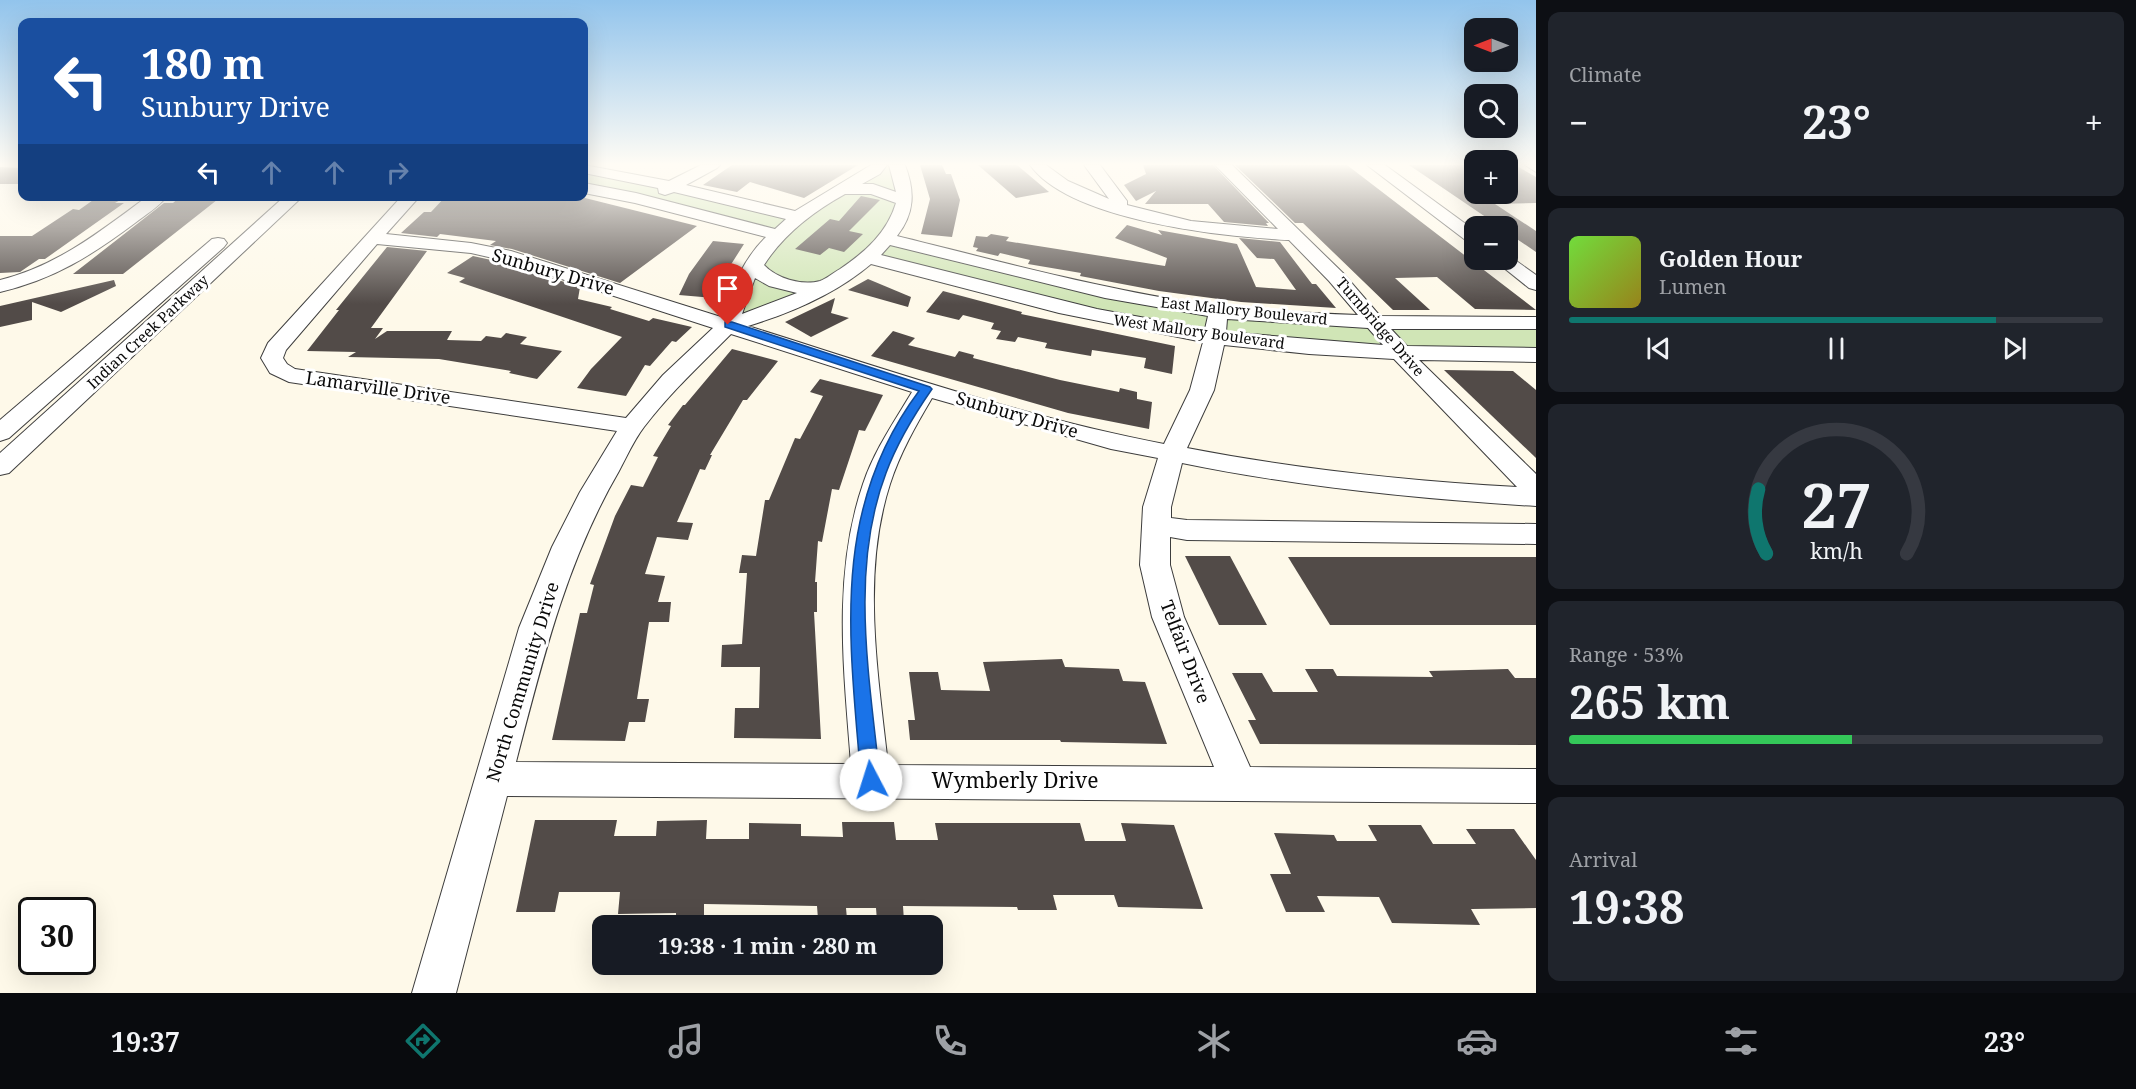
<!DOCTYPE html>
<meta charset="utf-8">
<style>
:root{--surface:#171b24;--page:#20242c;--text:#f1f3f6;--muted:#9ea1a6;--line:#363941;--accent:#0f766e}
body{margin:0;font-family:"Noto Serif",serif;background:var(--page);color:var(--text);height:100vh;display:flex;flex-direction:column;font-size:22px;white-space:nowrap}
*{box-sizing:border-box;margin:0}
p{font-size:20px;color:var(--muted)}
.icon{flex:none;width:33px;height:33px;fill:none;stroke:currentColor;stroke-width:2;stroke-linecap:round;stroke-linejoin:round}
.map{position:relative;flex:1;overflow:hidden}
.details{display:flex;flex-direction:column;gap:12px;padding:12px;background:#0d0f14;width:600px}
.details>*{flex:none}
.hud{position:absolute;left:18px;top:18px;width:570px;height:183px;border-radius:12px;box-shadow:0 6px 24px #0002;background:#1a4fa0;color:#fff;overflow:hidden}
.needle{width:39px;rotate:270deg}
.buttons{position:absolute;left:1464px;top:18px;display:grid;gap:12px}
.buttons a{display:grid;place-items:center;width:54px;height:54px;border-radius:12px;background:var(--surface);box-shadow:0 6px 24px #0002;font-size:30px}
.speed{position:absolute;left:18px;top:897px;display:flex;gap:12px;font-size:30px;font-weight:700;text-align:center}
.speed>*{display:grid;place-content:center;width:78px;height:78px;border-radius:50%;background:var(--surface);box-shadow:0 6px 24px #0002;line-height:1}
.speed .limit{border:3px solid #111;border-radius:9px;background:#fff;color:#111}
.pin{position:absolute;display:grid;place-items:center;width:51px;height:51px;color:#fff;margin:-62px -26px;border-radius:50% 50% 50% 0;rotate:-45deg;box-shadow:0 0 6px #0007}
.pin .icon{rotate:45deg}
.me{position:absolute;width:66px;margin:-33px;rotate:355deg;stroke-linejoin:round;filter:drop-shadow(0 0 4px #0008)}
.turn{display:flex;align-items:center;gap:21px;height:126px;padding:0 24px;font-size:27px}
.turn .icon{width:78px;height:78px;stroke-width:2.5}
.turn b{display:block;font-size:42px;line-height:51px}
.lanes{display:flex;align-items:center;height:57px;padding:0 24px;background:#0003;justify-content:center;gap:30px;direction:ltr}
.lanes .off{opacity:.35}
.big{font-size:45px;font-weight:700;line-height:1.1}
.details .tile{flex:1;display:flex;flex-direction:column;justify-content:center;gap:9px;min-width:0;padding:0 21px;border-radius:12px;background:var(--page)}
.details .dial{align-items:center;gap:0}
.dial svg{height:156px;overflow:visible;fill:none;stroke:var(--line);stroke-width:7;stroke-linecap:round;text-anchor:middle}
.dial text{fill:var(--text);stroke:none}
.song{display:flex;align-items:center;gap:18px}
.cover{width:72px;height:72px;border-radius:9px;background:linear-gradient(135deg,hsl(100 70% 55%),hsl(50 70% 35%))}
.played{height:6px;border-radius:3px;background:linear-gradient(90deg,var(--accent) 80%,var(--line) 80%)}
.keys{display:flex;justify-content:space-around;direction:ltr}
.heat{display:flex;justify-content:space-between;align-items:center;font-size:33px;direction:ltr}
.charge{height:9px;border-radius:4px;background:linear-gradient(90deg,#34c759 53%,var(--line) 0)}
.trip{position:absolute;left:592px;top:915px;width:351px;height:60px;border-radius:12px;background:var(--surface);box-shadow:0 6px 24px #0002;font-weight:700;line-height:60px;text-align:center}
.menu{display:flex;height:96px;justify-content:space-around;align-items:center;background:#090b0e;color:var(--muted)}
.menu .icon{width:42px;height:42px}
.menu .active{color:var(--accent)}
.menu b{font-size:27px;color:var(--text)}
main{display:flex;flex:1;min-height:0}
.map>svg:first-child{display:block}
</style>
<main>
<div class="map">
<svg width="1536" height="993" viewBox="0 0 1536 993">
<rect width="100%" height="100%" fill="#fef9e9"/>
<path fill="#d0e5b6" d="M885,165H891L900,190L893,216L879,239L1194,310L1536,326V352C1433,351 1330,348 1227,336C1107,321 989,286 872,258L824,282L735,319L750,278L783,235L584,185V171L676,189L803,219L836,196L874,177Z"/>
<g fill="#524b48">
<polygon points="732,165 858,165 804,198 750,182 737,192 703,185"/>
<polygon points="920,165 942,165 946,174 951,174 960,200 952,237 921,234 930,199"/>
<polygon points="978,165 1017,165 1049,192 1016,198"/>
<polygon points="1143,165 1213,165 1269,223 1266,223 1268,226 1224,222 1208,204 1145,204 1156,191 1136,201 1124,185 1146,174"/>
<polygon points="1235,165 1347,165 1536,310 1475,309 1437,277 1395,278 1430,310 1393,310 1303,223 1295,223"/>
<polygon points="1409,165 1474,165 1474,194 1508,194 1508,165 1515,165 1536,177 1536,203 1495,204 1536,231 1536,252 1508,233 1508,226 1499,226"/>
<polygon points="0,167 22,168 22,184 0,184"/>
<polygon points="181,196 222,196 123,274 73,274 164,203 173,203"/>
<polygon points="446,196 577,196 697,226 620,283 512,249 490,245 496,241 440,234 437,237 401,233 424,212 431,212"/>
<polygon points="861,196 880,200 849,231 863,234 844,252 829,248 820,255 795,249 830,219 839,221"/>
<polygon points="96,198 122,199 115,203 124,203 45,259 39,259 20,272 0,273 0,236 32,236 73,209 79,210"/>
<polygon points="1127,225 1162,235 1158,230 1237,244 1256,287 1296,290 1274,259 1257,258 1239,238 1280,242 1312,284 1316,284 1336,308 1241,302 1159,291 1080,276 1081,273 1028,264 1030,260 1000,253 998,256 976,251 978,248 973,247 976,236 987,237 991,234 1009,237 1006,241 1165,266 1167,258 1115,238"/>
<polygon points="713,241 744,244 723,277 714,298 679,295 689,274"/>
<polygon points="387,247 427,251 371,328 383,328 375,339 387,331 452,331 447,340 481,341 486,336 501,338 506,333 527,337 520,344 562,351 537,379 509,373 511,371 439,359 348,357 356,352 307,351 339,310 336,310"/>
<polygon points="473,256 505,263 580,287 578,299 612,307 610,309 649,321 653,318 692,327 676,342 672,341 650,366 645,365 626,396 577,388 591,369 622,337 459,282 465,278 447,273"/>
<polygon points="868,279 911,297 908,307 848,290"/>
<polygon points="114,280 116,286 61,312 32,302 32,320 0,327 0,306"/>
<polygon points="943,291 1022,312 1021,314 1175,346 1172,374 1144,368 1146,358 1092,350 1091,356 1045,348 1047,343 1018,337 1015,342 996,339 1001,331 991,329 994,323 963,315 959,320 926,312"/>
<polygon points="835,298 831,313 849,318 811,337 785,322"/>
<polygon points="893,331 915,338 908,345 955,357 959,351 974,355 973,358 1060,380 1119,392 1120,388 1137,392 1137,399 1152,402 1149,429 1068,413 871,356"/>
<polygon points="732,349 778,361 747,400 743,400 710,455 712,455 705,470 700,469 677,522 693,523 688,540 657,537 645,574 665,576 658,602 671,602 669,622 649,622 637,699 649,699 645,722 629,722 625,741 552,740 580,613 587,613 594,585 590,584 615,516 631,485 643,487 658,457 653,456 671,426 668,425 683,405 685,405"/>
<polygon points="1444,370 1513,371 1536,390 1536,458"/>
<polygon points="820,379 883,395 865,431 859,430 839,490 832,489 822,542 818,541 815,582 817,582 817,612 814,612 821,739 734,738 735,708 759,708 760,667 721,667 722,645 742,644 747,573 739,573 742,555 756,556 765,500 769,500 795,438 800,439 823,396 810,392"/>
<polygon points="1185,556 1230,556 1267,625 1219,625"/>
<polygon points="1288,557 1536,557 1536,625 1330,625"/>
<polygon points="1062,659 1065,667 1119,669 1123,681 1145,682 1167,744 1061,742 1060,740 910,740 908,720 915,720 909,672 938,672 941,690 990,691 983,662"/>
<polygon points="1305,669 1333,669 1337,676 1433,677 1429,671 1508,669 1515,678 1536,678 1536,745 1260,744 1248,720 1256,720 1232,673 1262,673 1273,692 1318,692"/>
<polygon points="535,820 617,820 614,836 656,836 657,821 707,820 706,839 749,839 749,823 801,824 801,836 843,837 842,822 894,822 896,840 938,840 935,823 1080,823 1085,841 1126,841 1121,823 1174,825 1203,909 1118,907 1114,895 1053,895 1057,910 1018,910 1017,907 903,906 904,921 877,921 876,908 846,908 847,919 818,919 817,906 704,904 704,919 676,919 676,913 618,914 620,892 559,892 555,912 516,912"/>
<polygon points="1368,825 1421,825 1433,844 1476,844 1466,829 1514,829 1536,860 1536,908 1471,909 1480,925 1392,923 1379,897 1317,896 1325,912 1286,912 1270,874 1291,874 1274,833 1334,835 1337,841 1377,841"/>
</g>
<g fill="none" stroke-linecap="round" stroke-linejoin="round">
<g stroke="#3d3d3d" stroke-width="2">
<g id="minor">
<path d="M584,165L669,181L701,165H720L717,168L686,185L795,211L871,165H887L880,174L862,184H873L896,192L889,165H905C915,191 915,213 897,236C990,259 1082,284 1177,300C1236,309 1297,313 1358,315L1329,281L1289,240C1224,237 1070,221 1030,165H1046L1068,181L1109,199L1084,165H1100L1127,201V205L1191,221L1278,229L1215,165H1232L1343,273L1380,316L1536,317V329H1391L1407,346L1536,348V362L1419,360L1536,474V506C1417,499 1299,487 1182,463L1171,507V518L1187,520L1536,524V544L1187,540L1170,537V565L1184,617L1250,767L1536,769V803L507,796L456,993H412L519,628L552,547L580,492L617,431L289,382L270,373L261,358L268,343L402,196H420L386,234L471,243L511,251L721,317C732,289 743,259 766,237L635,203L584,193V183L636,193L775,229L786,219L674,192L665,195L659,193L658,188L584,173ZM845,194H871L896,203C887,233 865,252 840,269C833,273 826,279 820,281C801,286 776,278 764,265C783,235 814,211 845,194ZM377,244L471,253L506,261L713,328L663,375L626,418L295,369L287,364L283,358L286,350ZM890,245L1105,298L1208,316L1205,329L1097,309L881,255ZM871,264L1059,313L1203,342L1190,390L1164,444C1023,417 885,369 748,326C791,313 837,293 871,264ZM755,278L769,286L797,293L742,314ZM1227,319L1368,328L1383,345L1226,332ZM731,334L912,392C894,422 874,451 863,484C832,575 844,672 851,764L516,762C542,662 566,562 619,471C627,456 634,440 644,427C670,393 701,364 731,334ZM1224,345L1309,354L1394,359L1517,487C1407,481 1296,469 1187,448L1214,390ZM932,398L1111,449L1158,458L1143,507L1140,565L1152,617L1214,767L888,765C878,673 861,574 890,484C900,453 916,425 932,398Z"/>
<polygon points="1367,165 1385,165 1474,230 1474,243 1468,242"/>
<polygon points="1525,165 1536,165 1536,172"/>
<path d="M148,196H167C159,207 145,215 135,223C91,256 54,279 0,292V280C57,266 101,231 148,196Z"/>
<polygon points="285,196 303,196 9,473 0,475 0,453"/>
<polygon points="218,238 224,239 227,243 224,247 9,438 0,441 0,420 212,239"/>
<polygon points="1508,255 1536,275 1536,290 1529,288 1494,260 1508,260"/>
</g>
</g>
<use href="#minor" fill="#fff" fill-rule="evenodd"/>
</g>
<linearGradient id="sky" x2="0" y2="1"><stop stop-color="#92c4ec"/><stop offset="0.54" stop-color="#fffcf5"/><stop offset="1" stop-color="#fffcf5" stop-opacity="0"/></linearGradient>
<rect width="1536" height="304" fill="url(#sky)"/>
<path fill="#1a73e8" stroke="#114b97" stroke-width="1.5" d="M725,322H732L930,387L932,389C914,415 897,443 886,473C849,570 870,680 880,780L877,786L871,789L864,786L861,780C850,641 829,511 919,391L725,327Z"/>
<g text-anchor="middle" stroke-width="6" stroke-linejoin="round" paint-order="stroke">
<g font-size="15" fill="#0a0a0a" stroke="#fff">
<text transform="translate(1244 311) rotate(6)" y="5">East Mallory Boulevard</text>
<text transform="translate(1380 327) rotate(49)" y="5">Turnbridge Drive</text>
<text transform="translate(148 332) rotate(-43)" y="5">Indian Creek Parkway</text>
<text transform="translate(1199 332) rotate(8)" y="5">West Mallory Boulevard</text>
</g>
<g font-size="18" fill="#0a0a0a" stroke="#fff">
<text transform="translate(553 272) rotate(16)" y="6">Sunbury Drive</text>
<text transform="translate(378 388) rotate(8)" y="6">Lamarville Drive</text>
<text transform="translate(1017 415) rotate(16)" y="6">Sunbury Drive</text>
<text transform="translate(1185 652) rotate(69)" y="6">Telfair Drive</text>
<text transform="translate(523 682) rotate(-73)" y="6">North Community Drive</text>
</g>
<g font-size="21" fill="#0a0a0a" stroke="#fff">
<text x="1015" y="788">Wymberly Drive</text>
</g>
</g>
</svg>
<div class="buttons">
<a><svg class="needle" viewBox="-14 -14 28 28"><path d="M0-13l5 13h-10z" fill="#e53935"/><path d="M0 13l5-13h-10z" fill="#9ea1a6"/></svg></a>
<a><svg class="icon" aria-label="search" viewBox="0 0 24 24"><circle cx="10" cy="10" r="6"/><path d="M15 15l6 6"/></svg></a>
<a>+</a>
<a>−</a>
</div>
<div class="speed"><div class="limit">30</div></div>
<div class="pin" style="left:728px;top:325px;background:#d93025"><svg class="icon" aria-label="arrive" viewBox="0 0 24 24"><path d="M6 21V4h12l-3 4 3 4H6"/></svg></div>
<svg class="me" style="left:871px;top:780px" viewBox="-20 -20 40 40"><circle r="19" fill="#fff"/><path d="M0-13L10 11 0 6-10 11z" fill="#1a73e8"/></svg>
<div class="trip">19:38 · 1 min · 280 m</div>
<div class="hud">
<div class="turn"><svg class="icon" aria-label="left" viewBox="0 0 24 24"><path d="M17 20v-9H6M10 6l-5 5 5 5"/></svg><div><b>180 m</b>Sunbury Drive</div></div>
<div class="lanes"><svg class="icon" aria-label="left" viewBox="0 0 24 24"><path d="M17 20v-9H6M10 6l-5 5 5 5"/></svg><svg class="icon off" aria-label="ahead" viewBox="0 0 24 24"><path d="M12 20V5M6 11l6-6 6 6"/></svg><svg class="icon off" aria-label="ahead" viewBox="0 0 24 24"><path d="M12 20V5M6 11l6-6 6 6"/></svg><svg class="icon off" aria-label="right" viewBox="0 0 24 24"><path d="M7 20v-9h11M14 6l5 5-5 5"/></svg></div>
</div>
</div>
<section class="details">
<div class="tile"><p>Climate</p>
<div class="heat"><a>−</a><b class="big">23°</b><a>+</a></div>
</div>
<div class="tile">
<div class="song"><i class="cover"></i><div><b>Golden Hour</b><p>Lumen</p></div></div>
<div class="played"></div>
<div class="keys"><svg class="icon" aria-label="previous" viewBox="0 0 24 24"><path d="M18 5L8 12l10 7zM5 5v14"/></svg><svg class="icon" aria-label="pause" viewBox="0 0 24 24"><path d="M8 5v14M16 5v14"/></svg><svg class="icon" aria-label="next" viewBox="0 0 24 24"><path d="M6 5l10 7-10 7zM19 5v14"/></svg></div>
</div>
<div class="tile dial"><svg viewBox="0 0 100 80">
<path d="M14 69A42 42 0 1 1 86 69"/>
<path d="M14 69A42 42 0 0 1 10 36" stroke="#0f766e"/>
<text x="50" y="56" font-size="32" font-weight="700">27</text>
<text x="50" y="72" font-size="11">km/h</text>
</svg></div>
<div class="tile"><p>Range · 53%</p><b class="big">265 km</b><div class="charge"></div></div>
<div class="tile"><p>Arrival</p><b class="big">19:38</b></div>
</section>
</main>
<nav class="menu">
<b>19:37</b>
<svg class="icon active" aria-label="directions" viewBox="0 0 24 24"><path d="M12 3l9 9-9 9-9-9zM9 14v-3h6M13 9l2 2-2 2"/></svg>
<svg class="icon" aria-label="music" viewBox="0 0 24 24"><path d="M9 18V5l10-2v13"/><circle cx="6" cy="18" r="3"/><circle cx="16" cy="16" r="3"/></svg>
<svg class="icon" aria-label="phone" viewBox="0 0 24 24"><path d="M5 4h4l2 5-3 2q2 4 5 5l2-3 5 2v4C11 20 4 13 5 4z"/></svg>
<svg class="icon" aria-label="climate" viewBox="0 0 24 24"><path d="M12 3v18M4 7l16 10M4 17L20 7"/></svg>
<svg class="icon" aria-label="car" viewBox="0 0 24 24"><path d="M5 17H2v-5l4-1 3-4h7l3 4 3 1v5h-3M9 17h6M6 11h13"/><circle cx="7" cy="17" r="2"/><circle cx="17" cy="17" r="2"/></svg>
<svg class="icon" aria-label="filters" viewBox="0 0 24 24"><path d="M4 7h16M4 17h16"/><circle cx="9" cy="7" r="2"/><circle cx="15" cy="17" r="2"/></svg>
<b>23°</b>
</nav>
